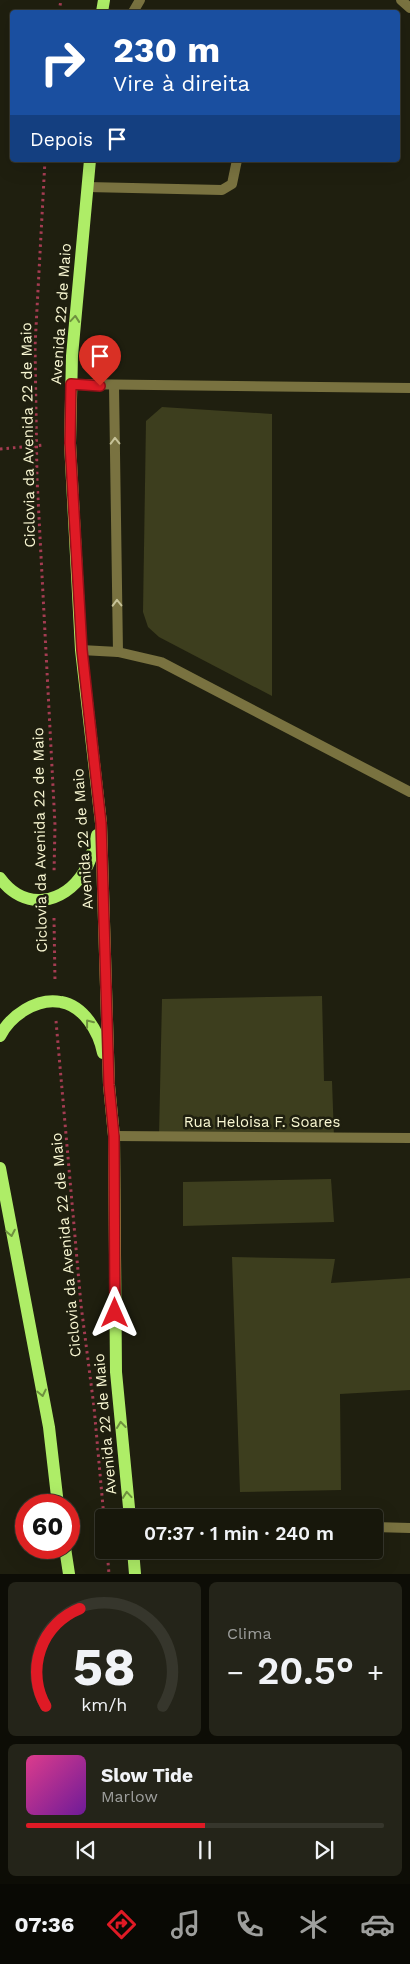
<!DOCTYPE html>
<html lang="pt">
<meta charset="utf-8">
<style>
:root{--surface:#17170b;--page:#242419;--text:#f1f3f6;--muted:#9e9f9d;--line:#36362c;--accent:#df1a25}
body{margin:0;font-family:"Work Sans",sans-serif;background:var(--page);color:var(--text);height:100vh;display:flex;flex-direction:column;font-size:19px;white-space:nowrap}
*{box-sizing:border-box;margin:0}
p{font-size:16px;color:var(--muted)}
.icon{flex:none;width:28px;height:28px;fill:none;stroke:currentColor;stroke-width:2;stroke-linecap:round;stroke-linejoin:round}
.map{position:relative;height:1574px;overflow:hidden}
.details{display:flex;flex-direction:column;gap:8px;padding:8px;background:#0d0d06;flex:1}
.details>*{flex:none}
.banner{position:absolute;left:10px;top:10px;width:390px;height:152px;border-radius:5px;box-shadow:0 5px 20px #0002,0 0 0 1px var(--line);background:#1a4fa0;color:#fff;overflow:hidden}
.speed{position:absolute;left:15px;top:1494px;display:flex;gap:10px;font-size:25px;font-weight:700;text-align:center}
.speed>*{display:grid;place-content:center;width:65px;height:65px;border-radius:50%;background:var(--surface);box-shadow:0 5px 20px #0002,0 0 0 1px var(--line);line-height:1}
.speed .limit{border:8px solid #d22;background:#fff;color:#111}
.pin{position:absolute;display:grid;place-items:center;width:42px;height:42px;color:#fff;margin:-51px -21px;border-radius:50% 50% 50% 0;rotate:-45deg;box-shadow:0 0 5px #0007}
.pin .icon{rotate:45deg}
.me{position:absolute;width:55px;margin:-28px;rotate:0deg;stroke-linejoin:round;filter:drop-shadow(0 0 4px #0008)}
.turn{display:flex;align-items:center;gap:18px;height:105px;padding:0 20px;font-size:22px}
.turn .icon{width:65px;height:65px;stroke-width:2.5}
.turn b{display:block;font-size:35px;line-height:42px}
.then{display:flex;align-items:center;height:48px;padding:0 20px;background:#0003;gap:10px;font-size:19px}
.big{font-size:38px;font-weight:600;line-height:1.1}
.details .tile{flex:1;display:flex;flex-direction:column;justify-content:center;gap:8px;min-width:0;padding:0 18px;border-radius:8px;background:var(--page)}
.details .dial{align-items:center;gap:0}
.dial svg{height:130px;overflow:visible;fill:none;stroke:var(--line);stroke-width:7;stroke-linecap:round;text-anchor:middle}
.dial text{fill:var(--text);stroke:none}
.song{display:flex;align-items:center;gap:15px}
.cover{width:60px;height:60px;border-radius:8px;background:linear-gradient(135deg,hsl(330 70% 55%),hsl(280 70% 35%))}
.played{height:5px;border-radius:2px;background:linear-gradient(90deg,var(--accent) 50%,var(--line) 50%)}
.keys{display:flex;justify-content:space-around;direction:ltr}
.heat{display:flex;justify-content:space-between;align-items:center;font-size:28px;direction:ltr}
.details .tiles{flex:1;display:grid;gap:8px;grid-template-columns:1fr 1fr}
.tile:last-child{grid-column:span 2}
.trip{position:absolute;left:95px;top:1509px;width:288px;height:50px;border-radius:5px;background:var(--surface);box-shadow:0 5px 20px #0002,0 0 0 1px var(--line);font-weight:600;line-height:50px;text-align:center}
.menu{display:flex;height:80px;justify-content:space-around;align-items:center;background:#090904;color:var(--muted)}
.menu .icon{width:35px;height:35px}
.menu .on{color:var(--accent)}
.menu b{font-size:22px;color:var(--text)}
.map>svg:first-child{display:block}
</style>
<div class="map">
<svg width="410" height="1574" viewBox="0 0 410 1574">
<rect width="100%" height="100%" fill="#1f1f0f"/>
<g fill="#3d3e1e">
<polygon points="162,407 272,414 272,696 159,637 148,627 143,612 146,421"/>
<polygon points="322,996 324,1081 332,1081 334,1137 159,1136 162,999"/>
<polygon points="331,1179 334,1222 183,1226 183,1182"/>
<polygon points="232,1257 335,1259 331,1283 410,1278 410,1390 340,1394 341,1490 240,1492"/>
</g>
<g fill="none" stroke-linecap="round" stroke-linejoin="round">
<g stroke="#a53c52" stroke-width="3" stroke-dasharray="2.5 4" stroke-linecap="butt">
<polyline points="59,12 61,0"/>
<polyline points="45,160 35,346 37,479 55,825 54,874"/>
<polyline points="0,449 45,445"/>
<polyline points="54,918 55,982"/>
<polyline points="56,1021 81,1305 94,1407 104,1518"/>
<polyline points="107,1550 109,1574"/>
</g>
<g stroke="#797240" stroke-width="10">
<polyline points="87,187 222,190 232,184 237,160"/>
<polyline points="114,386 118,652"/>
</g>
<g stroke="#797240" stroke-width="10">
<polyline points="401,0 410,8"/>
<polyline points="133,12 140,0"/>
<polyline points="71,384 410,388"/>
<polyline points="81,650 118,652 161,662 410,792"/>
<polyline points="114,1136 410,1138"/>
<polyline points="374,1527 410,1528"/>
</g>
<g stroke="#aeed67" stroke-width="12">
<polyline points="102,12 104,0"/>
<polyline points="90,160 72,356 70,443 81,650 101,823 109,1085 114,1136 116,1372 130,1518"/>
<path d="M0,878C24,911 63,905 84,872C91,861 94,848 97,835"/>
<path d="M0,1036C10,1016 37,997 61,1002C84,1006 99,1032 103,1053"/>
<polyline points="0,1168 49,1427 58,1505"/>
<polyline points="65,1548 69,1574"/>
<polyline points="133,1550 135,1574"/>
</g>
</g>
<defs><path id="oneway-chevron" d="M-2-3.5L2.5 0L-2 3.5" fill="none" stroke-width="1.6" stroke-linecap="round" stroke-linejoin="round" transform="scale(1.25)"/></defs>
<g stroke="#6e903f">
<use href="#oneway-chevron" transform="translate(75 319) rotate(-85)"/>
<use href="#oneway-chevron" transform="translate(89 1023) rotate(-128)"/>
<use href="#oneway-chevron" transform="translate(11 1233) rotate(79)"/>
<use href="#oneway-chevron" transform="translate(42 1393) rotate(78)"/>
<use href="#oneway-chevron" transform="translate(121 1425) rotate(-96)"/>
<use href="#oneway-chevron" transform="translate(127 1495) rotate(-95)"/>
</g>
<g stroke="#c6c298">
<use href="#oneway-chevron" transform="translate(115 441) rotate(-91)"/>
<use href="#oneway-chevron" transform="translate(117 603) rotate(-91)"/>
</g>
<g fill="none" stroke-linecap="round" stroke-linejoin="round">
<g stroke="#911118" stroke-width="12">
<polyline id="route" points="100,386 71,384 70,443 82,650 101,823 109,1085 114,1136 115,1313"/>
</g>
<use href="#route" stroke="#df1a25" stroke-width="9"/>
</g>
<g text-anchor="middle" stroke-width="5" stroke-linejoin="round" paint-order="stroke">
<g font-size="15" fill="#faf8d3" stroke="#1f1f0f">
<text transform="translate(61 314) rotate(-86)" y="5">Avenida 22 de Maio</text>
<text transform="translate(28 435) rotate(-91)" y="5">Ciclovia da Avenida 22 de Maio</text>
<text transform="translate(83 839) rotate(-94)" y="5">Avenida 22 de Maio</text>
<text transform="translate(40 840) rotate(-91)" y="5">Ciclovia da Avenida 22 de Maio</text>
<text x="262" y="1127">Rua Heloisa F. Soares</text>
<text transform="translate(66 1245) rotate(-95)" y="5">Ciclovia da Avenida 22 de Maio</text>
<text transform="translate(105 1424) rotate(-95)" y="5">Avenida 22 de Maio</text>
</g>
</g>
</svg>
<div class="speed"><div class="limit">60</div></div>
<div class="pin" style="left:100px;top:386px;background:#d93025"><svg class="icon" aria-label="arrive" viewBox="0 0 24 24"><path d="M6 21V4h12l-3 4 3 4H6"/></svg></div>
<svg class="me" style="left:115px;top:1313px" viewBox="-20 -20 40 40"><path d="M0-17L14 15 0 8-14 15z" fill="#df1a25" stroke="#fff" stroke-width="4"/></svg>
<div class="trip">07:37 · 1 min · 240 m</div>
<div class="banner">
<div class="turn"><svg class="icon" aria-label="right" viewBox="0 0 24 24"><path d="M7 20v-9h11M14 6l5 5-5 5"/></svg><div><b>230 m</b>Vire à direita</div></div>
<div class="then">Depois<svg class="icon" aria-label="arrive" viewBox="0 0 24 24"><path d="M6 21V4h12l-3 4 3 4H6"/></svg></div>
</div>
</div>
<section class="details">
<div class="tiles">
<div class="tile dial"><svg viewBox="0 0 100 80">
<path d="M14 69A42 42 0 1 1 86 69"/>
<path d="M14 69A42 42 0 0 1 35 9" stroke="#df1a25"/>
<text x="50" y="56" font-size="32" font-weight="700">58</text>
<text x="50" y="72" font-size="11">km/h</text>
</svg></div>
<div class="tile"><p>Clima</p>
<div class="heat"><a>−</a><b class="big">20.5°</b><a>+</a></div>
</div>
<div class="tile">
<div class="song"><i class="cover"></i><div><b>Slow Tide</b><p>Marlow</p></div></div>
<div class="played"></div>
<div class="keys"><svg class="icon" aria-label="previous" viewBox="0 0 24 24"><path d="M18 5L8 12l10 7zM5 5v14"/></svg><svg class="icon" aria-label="pause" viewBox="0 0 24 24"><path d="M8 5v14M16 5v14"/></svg><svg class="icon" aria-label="next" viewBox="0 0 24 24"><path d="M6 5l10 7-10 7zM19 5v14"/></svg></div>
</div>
</div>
</section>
<nav class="menu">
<b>07:36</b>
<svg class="icon on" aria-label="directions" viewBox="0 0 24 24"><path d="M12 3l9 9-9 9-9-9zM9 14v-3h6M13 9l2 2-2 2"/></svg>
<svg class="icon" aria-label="music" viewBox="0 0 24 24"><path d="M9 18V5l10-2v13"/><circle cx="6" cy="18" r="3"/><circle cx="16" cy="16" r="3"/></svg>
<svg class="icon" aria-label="phone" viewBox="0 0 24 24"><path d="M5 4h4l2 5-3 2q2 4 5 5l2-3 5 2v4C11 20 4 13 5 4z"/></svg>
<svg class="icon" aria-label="climate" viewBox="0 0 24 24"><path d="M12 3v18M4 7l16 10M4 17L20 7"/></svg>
<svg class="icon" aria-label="car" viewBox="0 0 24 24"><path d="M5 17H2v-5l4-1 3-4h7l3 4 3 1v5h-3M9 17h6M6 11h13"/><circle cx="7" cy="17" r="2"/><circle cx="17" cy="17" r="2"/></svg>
</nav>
